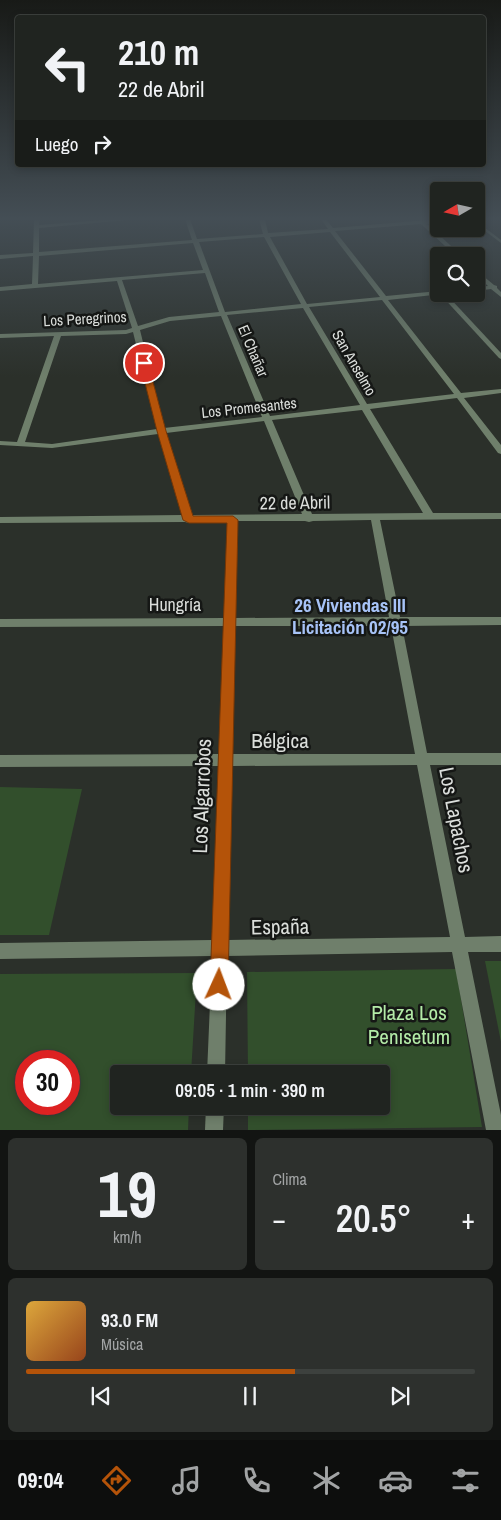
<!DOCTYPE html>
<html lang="es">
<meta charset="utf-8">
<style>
:root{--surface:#202420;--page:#2d302d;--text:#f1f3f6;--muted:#a2a4a5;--line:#3d413e;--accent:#b45309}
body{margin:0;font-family:"Archivo Narrow",sans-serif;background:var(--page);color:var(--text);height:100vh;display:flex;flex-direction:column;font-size:19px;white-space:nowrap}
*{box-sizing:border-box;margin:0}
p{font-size:16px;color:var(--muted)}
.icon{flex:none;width:28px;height:28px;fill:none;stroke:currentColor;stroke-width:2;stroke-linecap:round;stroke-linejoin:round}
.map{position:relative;height:1130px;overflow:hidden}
.side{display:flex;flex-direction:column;gap:8px;padding:8px;background:#121412;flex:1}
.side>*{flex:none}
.top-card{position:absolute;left:15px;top:15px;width:471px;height:152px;border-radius:5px;box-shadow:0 2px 8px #0003,0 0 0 1px var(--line);background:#202420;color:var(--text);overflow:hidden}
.needle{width:32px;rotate:261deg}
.buttons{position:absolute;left:430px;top:182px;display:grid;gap:10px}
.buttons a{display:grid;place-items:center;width:55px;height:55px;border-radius:5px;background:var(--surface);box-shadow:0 2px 8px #0003,0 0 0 1px var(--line);font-size:25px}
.speed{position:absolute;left:15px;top:1050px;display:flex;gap:10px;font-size:25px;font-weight:700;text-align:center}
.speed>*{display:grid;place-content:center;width:65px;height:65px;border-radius:50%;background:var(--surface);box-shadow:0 2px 8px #0003,0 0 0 1px var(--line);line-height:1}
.speed .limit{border:8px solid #d22;background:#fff;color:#111}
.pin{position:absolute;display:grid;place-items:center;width:42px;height:42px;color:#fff;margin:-21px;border:2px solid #fff;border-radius:50%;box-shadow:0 1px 5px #0007}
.me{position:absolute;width:55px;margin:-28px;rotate:2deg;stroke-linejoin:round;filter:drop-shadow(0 0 4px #0008)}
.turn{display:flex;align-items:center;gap:18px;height:105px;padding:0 20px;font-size:22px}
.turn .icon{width:65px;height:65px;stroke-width:2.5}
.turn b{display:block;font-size:35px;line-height:42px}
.then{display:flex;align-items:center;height:48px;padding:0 20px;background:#0003;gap:10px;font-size:19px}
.big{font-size:38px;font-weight:600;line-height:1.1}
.side .widget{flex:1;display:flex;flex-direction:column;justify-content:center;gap:8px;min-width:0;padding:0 18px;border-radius:8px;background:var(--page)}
.side .dial{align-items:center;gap:0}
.dial b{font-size:65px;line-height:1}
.song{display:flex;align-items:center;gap:15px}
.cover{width:60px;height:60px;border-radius:8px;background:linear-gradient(135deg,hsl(40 70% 55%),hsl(20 70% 35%))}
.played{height:5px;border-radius:2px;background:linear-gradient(90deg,var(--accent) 60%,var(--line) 60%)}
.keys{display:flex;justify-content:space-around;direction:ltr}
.heat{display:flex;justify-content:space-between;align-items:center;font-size:28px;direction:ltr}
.side .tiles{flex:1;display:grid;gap:8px;grid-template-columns:1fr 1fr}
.widget:last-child{grid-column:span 2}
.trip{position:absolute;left:110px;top:1065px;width:280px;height:50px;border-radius:5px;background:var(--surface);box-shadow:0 2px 8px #0003,0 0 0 1px var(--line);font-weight:600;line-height:50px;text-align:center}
.tabs{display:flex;height:80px;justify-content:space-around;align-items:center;background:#0d0e0d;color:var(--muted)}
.tabs .icon{width:35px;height:35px}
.tabs .selected{color:var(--accent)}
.tabs b{font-size:22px;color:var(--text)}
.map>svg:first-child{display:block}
</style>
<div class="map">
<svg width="501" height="1130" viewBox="0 0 501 1130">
<rect width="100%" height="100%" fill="#2b302a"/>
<g fill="#324f2c" fill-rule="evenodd">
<polygon points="0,787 82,789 49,935 0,935"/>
<polygon points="485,961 501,961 501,1042"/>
<polygon points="456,969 482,1127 248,1130 248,1106 381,1106 381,1074 248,1074 247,972"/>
<path d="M197,973L191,1074H119V1106H189L188,1130H0V974ZM26,1061H69V1104H26Z"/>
</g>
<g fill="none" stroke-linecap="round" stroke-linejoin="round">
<g fill="#6f7f6b" fill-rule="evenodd">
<polygon points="476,221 501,240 501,243 476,224"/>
<polygon points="440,294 446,294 501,353 501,359 499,358"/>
</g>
<g fill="#6f7f6b" fill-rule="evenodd">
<path d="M34,219H40L39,225L115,219H139L39,228V252L192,240L185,219H190L197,239L263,234L259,219H265L268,233L328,229L321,219H326L333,228L439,219V223L427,224L462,256H456L421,224L335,231L386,296L439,291V294H442L388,300L461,393L501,389V393L464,398L501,445V454L498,453L457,398L370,409L433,513H501V519L380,520L400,617H501V625L402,626L427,753H501V765H430L465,937L501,936V952H468L501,1115V1130H486L452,952L227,956L225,1074H207L212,956L0,959V943L212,940L219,766L0,767V755L219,754L224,626L0,627V619L225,618L228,521L193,522L189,523L185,522L0,523V517L183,515L158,434L52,448L0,445V441L17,442L54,336L0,338V334L126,330L132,328L117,281L0,291V287L32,284L33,256L0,259V255L33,253ZM330,232L380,297L307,304L270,237ZM264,237L301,304L225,312L199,242ZM193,243L203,270L38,284L39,256ZM205,273L219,312L169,317L138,326L122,280ZM382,300L454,394L367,404L309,307ZM303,308L360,405L270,416L227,315ZM221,316L262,417L164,428L140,330L170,321ZM133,332L157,429L52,444L25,442L61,336L126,334ZM362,410L423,513L312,514L272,420ZM264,421L302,514L192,515L166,433ZM371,520L389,617L235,618L238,521H305L309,522L313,521ZM235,626H391L415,754H232ZM417,765L450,937L228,940L232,766Z"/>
<polygon points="476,270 494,285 497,286 497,288 501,292 501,297 491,289 476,291 476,287 488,286 476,275"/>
<polygon points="206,1106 224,1106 223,1130 205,1130"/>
</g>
</g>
<linearGradient id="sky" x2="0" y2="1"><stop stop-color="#181a17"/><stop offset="0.58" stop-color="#444e55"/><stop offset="1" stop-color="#444e55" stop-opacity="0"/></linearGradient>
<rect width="501" height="377" fill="url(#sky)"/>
<polygon fill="#b45309" stroke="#753606" points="141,361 148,363 166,431 193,516 233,516 238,520 228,985 226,991 219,994 213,991 210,985 227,523 189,523 183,520 157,431 140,363"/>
<g text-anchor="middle" stroke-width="5" stroke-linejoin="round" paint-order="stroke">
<g font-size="15" fill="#dbdedb" stroke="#151715">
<text transform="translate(85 319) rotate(-3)" y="5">Los Peregrinos</text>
<text transform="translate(253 351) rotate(67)" y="5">El Chañar</text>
<text transform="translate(354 363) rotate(60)" y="5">San Anselmo</text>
<text transform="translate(249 408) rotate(-6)" y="5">Los Promesantes</text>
</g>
<g font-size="18" fill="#dbdedb" stroke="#151715">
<text transform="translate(295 503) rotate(-1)" y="6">22 de Abril</text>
<text x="175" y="611">Hungría</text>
</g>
<g font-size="19" font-weight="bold" fill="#a7c3f7" stroke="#151715">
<text x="350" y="612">26 Viviendas III<tspan x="350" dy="22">Licitación 02/95</tspan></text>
</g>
<g font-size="21" fill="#dbdedb" stroke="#151715">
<text x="280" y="748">Bélgica</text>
<text transform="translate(202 796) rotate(-88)" y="7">Los Algarrobos</text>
<text transform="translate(456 820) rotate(79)" y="7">Los Lapachos</text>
<text transform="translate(280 927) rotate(-1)" y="7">España</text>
</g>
<g font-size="21" fill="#b3eba7" stroke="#151715">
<text x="409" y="1020">Plaza Los<tspan x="409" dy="24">Penisetum</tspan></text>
</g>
</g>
</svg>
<div class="buttons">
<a><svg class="needle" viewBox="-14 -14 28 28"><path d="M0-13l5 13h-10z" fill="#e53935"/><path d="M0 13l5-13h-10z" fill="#a2a4a5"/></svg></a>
<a><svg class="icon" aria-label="search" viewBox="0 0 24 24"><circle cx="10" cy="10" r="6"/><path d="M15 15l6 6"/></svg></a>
</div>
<div class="speed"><div class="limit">30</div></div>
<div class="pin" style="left:144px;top:363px;background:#d93025"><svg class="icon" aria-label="arrive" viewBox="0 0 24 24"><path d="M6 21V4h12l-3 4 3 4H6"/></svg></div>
<svg class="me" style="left:219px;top:985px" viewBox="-20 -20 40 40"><circle r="19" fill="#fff"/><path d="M0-13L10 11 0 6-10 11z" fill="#b45309"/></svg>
<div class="trip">09:05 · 1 min · 390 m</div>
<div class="top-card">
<div class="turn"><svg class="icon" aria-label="left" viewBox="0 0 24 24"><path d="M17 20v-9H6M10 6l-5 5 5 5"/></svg><div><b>210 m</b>22 de Abril</div></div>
<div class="then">Luego<svg class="icon" aria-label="right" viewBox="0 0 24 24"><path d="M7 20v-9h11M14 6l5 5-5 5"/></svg></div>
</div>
</div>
<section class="side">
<div class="tiles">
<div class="widget dial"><b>19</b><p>km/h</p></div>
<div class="widget"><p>Clima</p>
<div class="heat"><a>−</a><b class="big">20.5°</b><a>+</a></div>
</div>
<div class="widget">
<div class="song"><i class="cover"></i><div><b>93.0 FM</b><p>Música</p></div></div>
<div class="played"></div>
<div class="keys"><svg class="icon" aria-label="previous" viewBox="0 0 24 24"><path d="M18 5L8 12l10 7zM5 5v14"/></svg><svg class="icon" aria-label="pause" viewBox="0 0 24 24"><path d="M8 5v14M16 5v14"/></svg><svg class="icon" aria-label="next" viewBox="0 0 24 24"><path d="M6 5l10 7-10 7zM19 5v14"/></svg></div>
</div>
</div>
</section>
<nav class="tabs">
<b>09:04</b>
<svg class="icon selected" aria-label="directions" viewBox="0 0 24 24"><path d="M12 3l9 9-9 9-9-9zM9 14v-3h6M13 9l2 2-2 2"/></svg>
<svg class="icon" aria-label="music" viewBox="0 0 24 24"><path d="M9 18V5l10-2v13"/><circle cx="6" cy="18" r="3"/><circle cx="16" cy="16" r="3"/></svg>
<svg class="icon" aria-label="phone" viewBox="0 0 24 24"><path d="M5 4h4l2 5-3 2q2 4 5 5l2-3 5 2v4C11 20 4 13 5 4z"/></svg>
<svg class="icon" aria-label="climate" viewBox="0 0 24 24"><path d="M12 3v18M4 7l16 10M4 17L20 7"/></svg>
<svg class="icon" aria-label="car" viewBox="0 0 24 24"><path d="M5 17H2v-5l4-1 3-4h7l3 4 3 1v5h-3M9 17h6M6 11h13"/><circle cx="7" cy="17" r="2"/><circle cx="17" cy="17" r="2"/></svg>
<svg class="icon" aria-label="filters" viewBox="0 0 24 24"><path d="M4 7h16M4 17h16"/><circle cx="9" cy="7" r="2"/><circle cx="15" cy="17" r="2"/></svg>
</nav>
